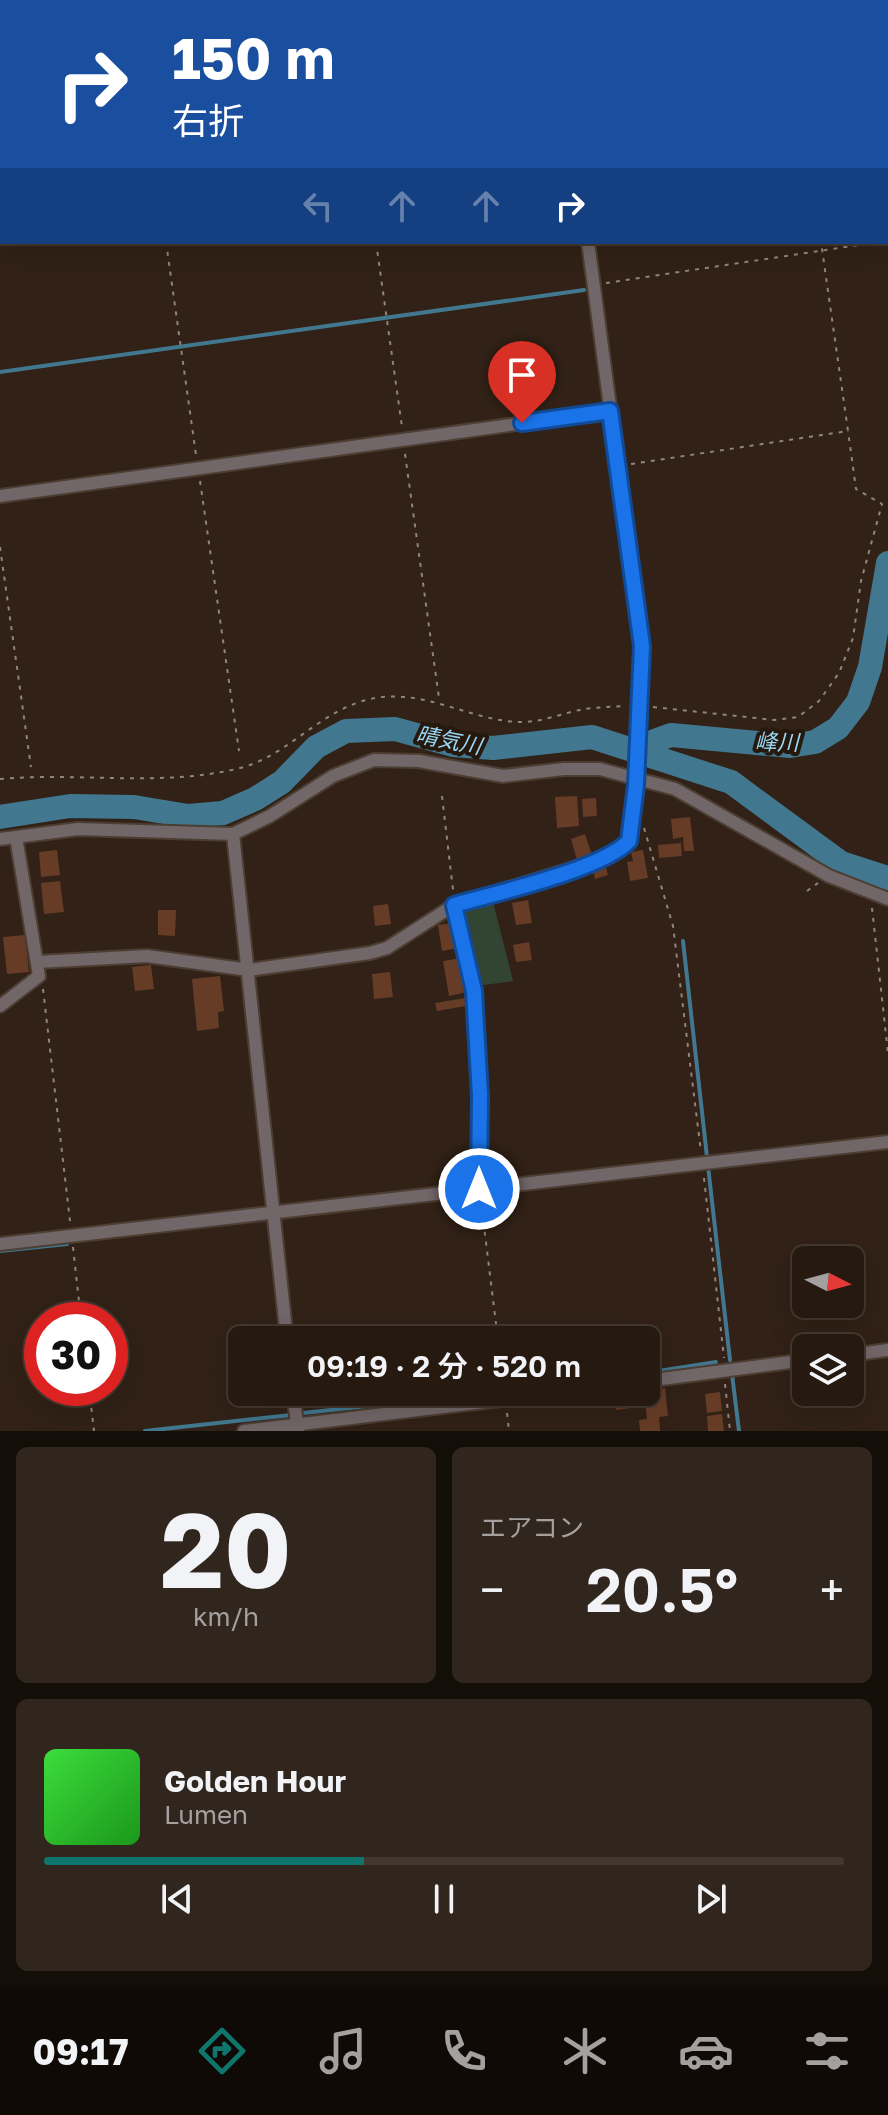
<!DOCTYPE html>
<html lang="ja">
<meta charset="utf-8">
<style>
:root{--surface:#251910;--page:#31261e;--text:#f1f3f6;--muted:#a3a09f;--line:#423830;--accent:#0f766e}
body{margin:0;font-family:"Golos Text","Noto Sans JP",sans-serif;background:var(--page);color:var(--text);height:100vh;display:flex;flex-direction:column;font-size:30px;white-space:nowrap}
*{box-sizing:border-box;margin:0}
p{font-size:26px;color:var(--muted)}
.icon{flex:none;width:44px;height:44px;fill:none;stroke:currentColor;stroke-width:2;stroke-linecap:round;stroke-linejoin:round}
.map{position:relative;height:1431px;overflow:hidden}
.side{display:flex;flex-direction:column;gap:16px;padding:16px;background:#140e09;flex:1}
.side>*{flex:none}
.guide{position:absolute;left:0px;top:0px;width:888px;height:244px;box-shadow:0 8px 32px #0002,0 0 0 2px var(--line);background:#1a4fa0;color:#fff;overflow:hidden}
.needle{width:52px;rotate:96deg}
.fabs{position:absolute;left:792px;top:1246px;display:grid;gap:16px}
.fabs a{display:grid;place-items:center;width:72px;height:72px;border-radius:12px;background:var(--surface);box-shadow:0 8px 32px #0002,0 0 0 2px var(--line);font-size:40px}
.speed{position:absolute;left:24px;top:1302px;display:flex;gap:16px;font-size:40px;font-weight:700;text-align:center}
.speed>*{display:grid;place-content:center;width:104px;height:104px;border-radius:50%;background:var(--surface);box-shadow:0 8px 32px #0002,0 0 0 2px var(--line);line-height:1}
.speed .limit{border:12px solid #d22;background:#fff;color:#111}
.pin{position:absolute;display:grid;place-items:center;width:68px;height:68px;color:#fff;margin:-82px -34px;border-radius:50% 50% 50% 0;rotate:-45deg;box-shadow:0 0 8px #0007}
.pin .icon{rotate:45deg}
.me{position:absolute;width:88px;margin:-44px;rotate:0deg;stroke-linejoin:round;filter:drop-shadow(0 0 6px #0008)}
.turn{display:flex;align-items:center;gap:28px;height:168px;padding:0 40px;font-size:36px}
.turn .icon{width:104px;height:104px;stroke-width:2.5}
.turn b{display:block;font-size:56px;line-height:68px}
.lanes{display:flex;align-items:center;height:76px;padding:0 40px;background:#0003;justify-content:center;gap:40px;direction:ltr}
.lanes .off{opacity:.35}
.big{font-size:60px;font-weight:600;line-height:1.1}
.side .card{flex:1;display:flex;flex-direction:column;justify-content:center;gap:12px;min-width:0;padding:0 28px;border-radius:12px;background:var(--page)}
.side .dial{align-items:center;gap:0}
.dial b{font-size:104px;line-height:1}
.song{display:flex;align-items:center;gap:24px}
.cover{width:96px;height:96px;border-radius:12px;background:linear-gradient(135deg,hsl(120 70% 55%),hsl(120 70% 35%))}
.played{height:8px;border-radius:4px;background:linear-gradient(90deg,var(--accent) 40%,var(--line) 40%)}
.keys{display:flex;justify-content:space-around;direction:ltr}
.heat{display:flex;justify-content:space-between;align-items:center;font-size:44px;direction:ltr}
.side .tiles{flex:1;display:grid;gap:16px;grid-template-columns:1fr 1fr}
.card:last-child{grid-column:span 2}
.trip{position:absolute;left:228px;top:1326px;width:432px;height:80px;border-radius:12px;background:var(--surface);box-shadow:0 8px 32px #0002,0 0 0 2px var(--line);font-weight:600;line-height:80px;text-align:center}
.menu{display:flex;height:128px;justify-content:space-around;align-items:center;background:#0f0a06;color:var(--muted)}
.menu .icon{width:56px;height:56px}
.menu .active{color:var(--accent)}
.menu b{font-size:36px;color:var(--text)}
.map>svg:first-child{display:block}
</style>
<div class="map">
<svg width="888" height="1431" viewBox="0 0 888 1431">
<rect width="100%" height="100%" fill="#312116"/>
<polygon fill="#324532" points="493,902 513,981 477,986 461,907"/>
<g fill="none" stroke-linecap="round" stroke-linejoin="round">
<g stroke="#42788f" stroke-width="4">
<polyline points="459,2 459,0"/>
<polyline points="0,153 2,153"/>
<polyline points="0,372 584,290"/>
<polyline points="683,941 707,1157"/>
<polyline points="708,1166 730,1360"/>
<polyline points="0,1251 67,1244"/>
<polyline points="646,1373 716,1362"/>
<polyline points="732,1374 739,1431"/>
<polyline points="303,1413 496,1392"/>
<polyline points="145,1431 291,1415"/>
</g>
<g stroke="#42788f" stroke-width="24">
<polyline points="635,748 671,735 790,746 815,742 838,728 858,702 870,667 888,563"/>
<polyline points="0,817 70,806 134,807 188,816 223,813 255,799 282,782 316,747 346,731 395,729 453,745 493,748 592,737 731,782 841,863 888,878"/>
</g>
</g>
<g fill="#663c26">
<polygon points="577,796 579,826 557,828 555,797"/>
<polygon points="596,798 597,816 583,817 582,799"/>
<polygon points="690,817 694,851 684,851 683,837 673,839 671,819"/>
<polygon points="585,834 592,855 577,860 571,839"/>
<polygon points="681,843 682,856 659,858 658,845"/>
<polygon points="57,850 60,875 41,877 39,852"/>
<polygon points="643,850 648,878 630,881 627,862 633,861 631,852"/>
<polygon points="606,867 608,875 595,879 593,870"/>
<polygon points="60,881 64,912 44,914 41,883"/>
<polygon points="528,900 532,923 516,925 512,903"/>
<polygon points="388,904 391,924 375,926 373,906"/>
<polygon points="158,910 176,910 175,936 158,935"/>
<polygon points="454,923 458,948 442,951 438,925"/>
<polygon points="25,935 29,972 7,974 3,937"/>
<polygon points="529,942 532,960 516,962 513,945"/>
<polygon points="462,958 467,992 449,996 443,961"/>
<polygon points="151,965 154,989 135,991 132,967"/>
<polygon points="390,972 393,997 374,999 372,974"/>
<polygon points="220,976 224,1011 218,1012 219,1028 197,1031 192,979"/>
<polygon points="465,998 466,1006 437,1011 435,1003"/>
<polygon points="665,1388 668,1416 659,1417 660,1431 640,1431 639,1420 647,1419 644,1392"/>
<polygon points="720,1392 722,1411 707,1413 705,1394"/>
<polygon points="637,1394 638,1407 616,1410 615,1396"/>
<polygon points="722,1414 724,1431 708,1431 707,1416"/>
</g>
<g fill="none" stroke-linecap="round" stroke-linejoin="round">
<g stroke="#4d3e33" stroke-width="16">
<g id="street">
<polyline points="554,0 554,2"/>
<polyline points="241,2 241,0"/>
<polyline points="466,2 467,0"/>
<polyline points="513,2 516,0"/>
<polyline points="886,54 888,53"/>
<polyline points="0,164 2,163"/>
<polyline points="0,496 610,411"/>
<polyline points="233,834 287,1340"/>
<polyline points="0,839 78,829 233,834 270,816 333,776 374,760 419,761 503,776 564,769 600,769 675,789 829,876 888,899"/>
<polyline points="454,905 474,991 480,1096 479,1189"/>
<polyline points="37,962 147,956 249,970 370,953 387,948 454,905 587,864 620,851 629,841 636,785 642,646 588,242"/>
<polyline points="0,1006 39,976 16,837"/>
<polyline points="0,1244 888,1142"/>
<polyline points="850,1355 888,1350"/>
<polyline points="646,1381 806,1360"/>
<polyline points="293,1392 298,1431"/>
<polyline points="244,1431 567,1392"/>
</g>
</g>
<g stroke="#92857b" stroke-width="2" stroke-dasharray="4 6" stroke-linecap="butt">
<polyline points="786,0 787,2"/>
<polyline points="886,241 888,241"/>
<polyline points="166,242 196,455"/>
<polyline points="376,242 402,427"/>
<polyline points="606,283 879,242"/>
<polyline points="405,454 439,698"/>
<polyline points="631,464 848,431 821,242"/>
<polyline points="200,481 239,751"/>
<polyline points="0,547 31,767"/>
<polyline points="653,707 774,720 798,717 819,701 839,673 853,638 861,581 882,504 856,489 848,431"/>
<path d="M0,779C78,772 160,787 236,769C291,757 322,704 382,697C429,692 472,720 518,722C540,723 563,713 584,709C598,707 612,707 626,706"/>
<polyline points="442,796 453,890"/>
<polyline points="644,828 673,926 701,1152"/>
<polyline points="807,891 818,883"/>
<polyline points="872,908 888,1053"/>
<polyline points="43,989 70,1221"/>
<polyline points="704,1178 724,1358"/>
<polyline points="481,1202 498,1340"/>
<polyline points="73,1247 81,1320"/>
<polyline points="725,1384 730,1431"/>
<polyline points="89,1388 94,1431"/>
<polyline points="507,1413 509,1431"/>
</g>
<use href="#street" stroke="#716668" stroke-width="12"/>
</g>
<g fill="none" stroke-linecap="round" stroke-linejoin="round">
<g stroke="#114b97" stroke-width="20">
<path id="route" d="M479,1189L480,1096L474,991L454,905C496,893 601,870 629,841L636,785L642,646L610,411L522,423"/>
</g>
<use href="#route" stroke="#1a73e8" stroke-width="14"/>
</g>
<g text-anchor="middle" stroke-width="8" stroke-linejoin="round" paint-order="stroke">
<g font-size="22" font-style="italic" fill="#97d9f7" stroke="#27180d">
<text transform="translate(449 740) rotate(11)" y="8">晴気川</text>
<text transform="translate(777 742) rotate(1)" y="8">峰川</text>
</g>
</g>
</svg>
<div class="fabs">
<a><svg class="needle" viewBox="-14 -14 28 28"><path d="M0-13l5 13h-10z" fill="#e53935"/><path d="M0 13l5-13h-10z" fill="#a3a09f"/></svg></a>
<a><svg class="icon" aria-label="layers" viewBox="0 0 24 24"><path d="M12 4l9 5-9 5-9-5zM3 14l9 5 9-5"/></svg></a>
</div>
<div class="speed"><div class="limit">30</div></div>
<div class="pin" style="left:522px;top:423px;background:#d93025"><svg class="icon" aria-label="arrive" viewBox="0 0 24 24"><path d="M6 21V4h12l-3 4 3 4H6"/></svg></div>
<svg class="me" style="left:479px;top:1189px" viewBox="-20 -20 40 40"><circle r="17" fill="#1a73e8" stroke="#fff" stroke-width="3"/><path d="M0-11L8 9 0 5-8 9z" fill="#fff"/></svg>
<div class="trip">09:19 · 2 分 · 520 m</div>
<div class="guide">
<div class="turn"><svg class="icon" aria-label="right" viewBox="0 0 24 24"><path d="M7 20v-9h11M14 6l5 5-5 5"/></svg><div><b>150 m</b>右折</div></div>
<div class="lanes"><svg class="icon off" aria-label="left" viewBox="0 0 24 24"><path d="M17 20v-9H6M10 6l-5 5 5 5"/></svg><svg class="icon off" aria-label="ahead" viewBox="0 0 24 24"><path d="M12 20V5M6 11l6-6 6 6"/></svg><svg class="icon off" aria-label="ahead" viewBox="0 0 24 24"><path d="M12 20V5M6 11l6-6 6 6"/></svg><svg class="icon" aria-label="right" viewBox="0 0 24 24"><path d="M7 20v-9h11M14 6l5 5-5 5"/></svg></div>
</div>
</div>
<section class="side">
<div class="tiles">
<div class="card dial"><b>20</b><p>km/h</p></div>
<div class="card"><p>エアコン</p>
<div class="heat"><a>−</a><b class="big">20.5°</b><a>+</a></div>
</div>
<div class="card">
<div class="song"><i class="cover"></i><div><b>Golden Hour</b><p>Lumen</p></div></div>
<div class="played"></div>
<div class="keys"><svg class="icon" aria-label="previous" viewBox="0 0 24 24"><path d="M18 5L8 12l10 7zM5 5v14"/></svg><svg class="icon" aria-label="pause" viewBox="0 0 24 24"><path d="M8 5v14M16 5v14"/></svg><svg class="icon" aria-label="next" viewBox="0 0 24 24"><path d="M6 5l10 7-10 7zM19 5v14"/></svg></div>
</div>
</div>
</section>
<nav class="menu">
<b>09:17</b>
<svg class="icon active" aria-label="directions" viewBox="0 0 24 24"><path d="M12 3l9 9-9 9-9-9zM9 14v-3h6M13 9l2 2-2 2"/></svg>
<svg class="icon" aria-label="music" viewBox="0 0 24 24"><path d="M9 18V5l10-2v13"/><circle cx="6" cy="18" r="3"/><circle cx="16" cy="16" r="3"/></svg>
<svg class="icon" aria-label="phone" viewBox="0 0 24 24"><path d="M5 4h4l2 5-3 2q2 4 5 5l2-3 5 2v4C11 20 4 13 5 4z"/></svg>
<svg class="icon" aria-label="climate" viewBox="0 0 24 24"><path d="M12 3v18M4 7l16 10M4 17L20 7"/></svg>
<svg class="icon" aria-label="car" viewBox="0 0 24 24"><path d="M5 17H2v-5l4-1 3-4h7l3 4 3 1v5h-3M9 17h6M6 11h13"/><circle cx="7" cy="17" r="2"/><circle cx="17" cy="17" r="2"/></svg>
<svg class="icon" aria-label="filters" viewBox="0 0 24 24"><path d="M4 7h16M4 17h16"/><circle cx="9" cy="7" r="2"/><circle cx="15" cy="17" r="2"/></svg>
</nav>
